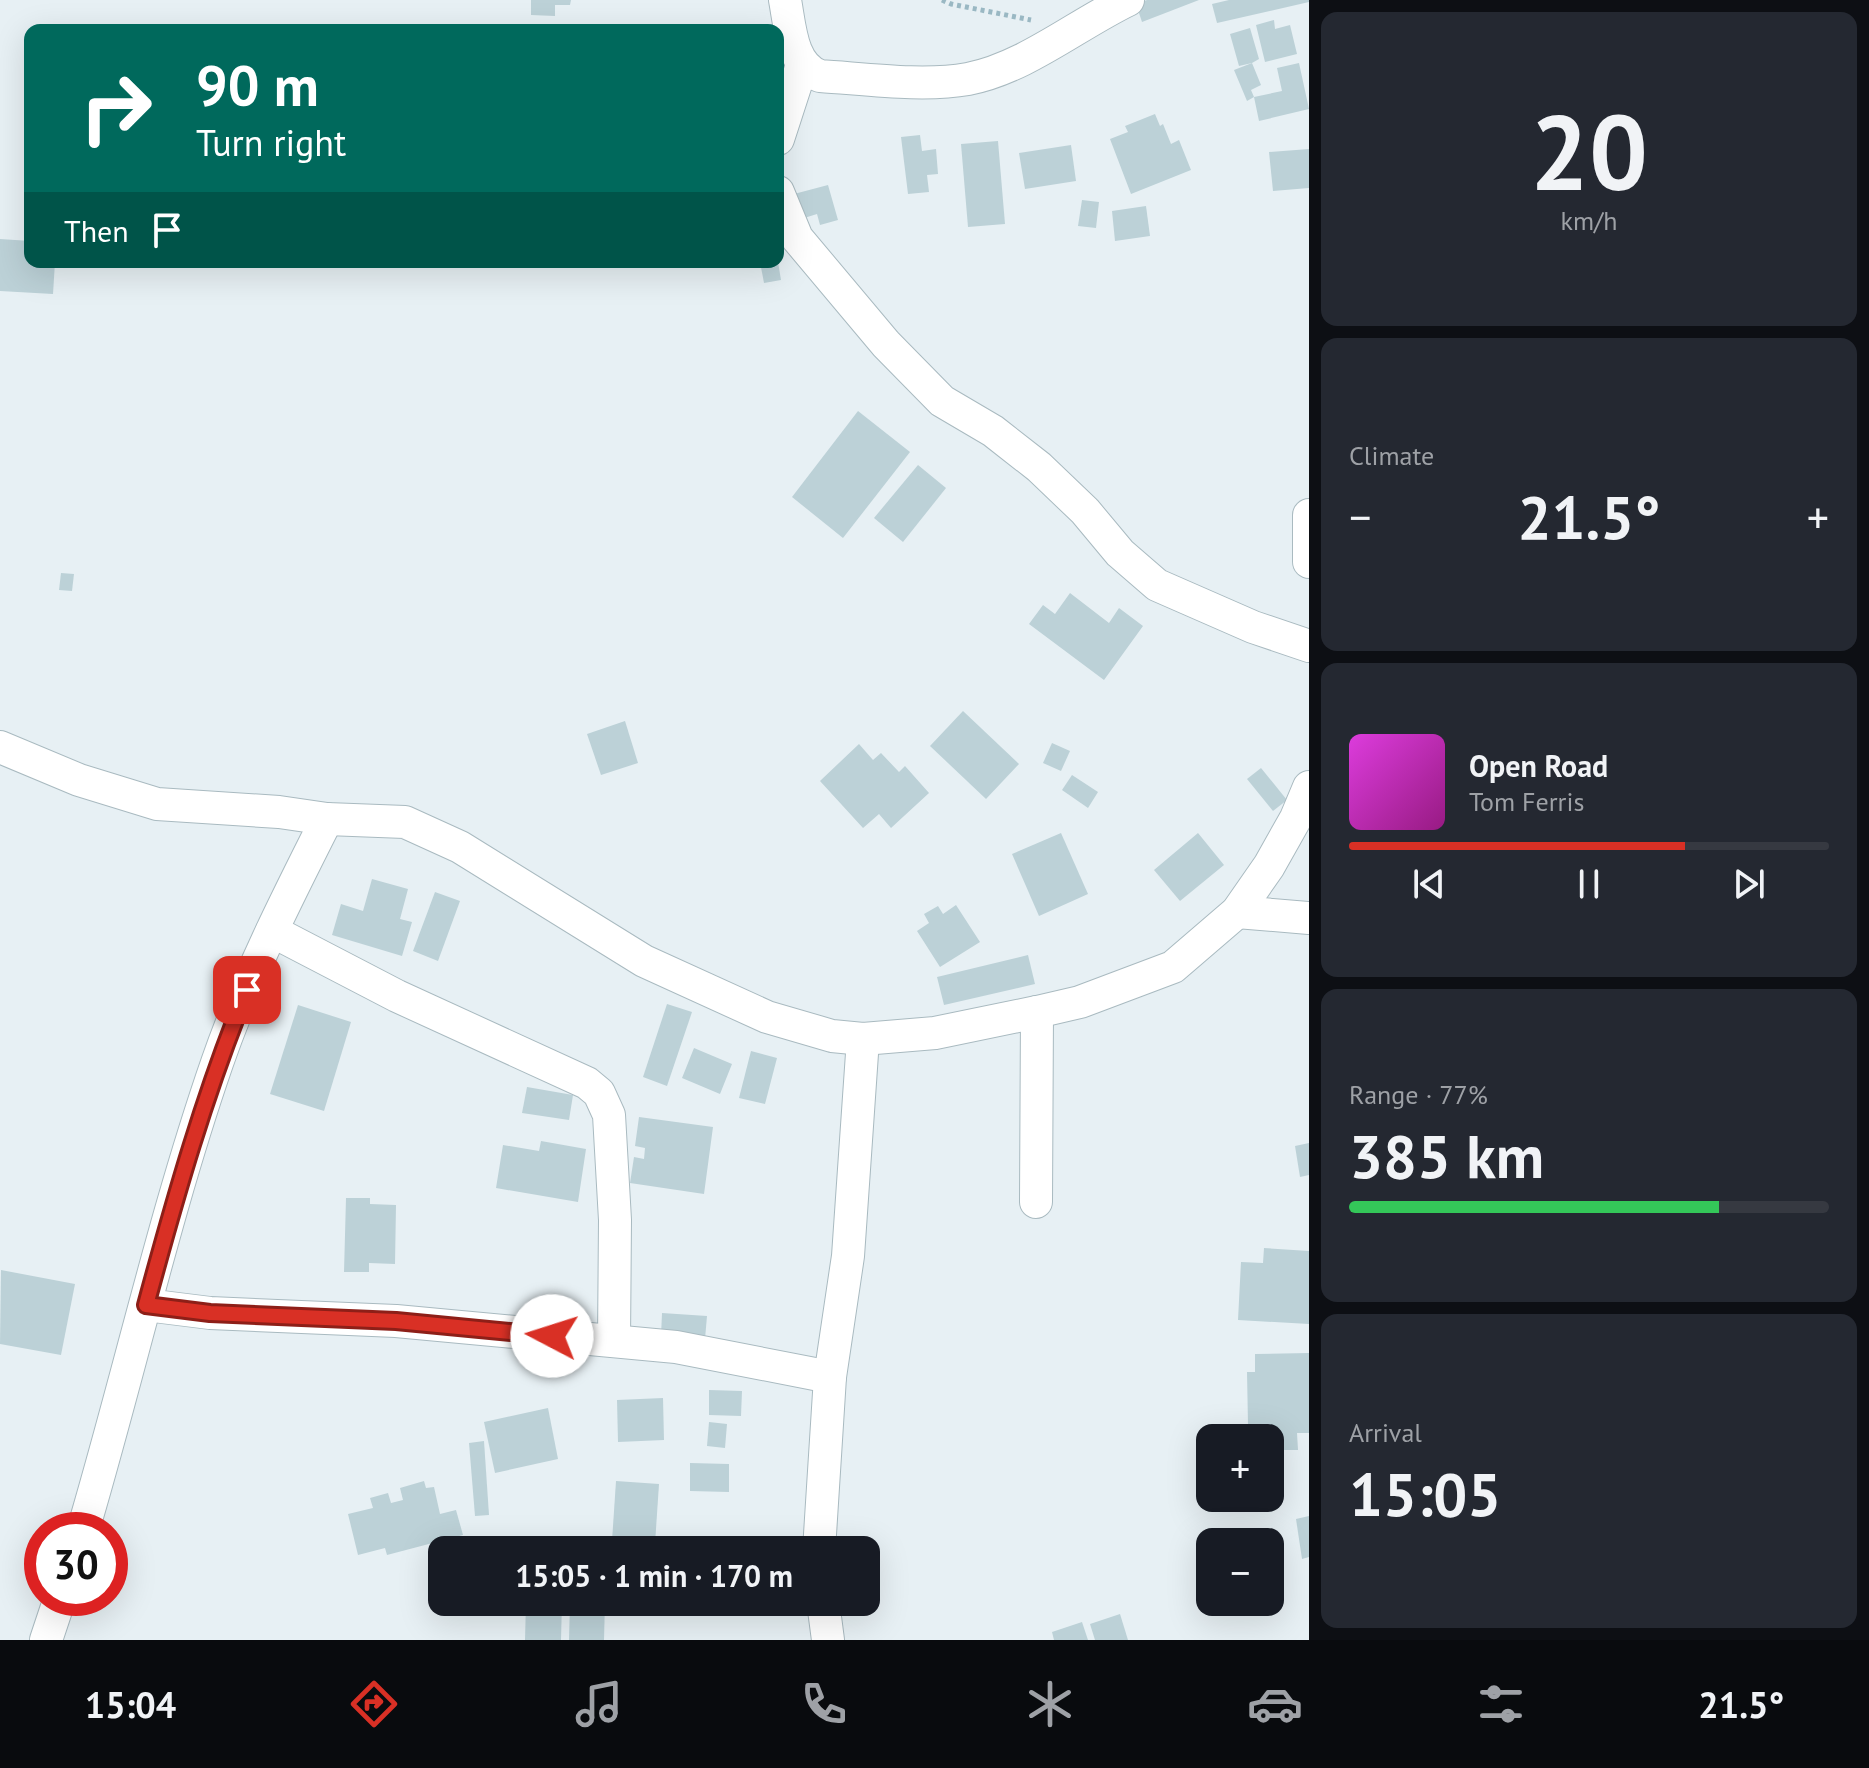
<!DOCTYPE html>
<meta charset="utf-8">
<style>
:root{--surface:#171b24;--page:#242831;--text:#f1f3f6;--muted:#9ea1a6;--line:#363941;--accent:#d93025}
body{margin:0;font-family:"PT Sans",sans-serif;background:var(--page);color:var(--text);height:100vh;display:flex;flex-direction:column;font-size:30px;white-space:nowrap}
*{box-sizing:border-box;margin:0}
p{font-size:26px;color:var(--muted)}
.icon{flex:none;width:44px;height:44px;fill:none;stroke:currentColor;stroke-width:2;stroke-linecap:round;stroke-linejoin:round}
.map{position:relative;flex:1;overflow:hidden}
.panel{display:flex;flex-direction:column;gap:12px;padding:12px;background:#0d0f14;width:560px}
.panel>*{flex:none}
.banner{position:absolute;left:24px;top:24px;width:760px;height:244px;border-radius:16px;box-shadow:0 8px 32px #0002;background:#00695c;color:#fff;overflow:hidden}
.tools{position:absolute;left:1196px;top:1424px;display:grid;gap:16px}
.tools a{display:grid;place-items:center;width:88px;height:88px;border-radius:16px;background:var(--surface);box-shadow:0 8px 32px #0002;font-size:40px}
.speed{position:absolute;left:24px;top:1512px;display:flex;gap:16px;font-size:40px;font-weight:700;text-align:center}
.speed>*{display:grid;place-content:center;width:104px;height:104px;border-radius:50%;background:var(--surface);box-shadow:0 8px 32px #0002;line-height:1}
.speed .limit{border:12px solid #d22;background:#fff;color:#111}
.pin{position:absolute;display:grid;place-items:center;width:68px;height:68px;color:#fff;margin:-34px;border-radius:16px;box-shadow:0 4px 12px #0006}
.me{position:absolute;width:88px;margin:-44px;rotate:275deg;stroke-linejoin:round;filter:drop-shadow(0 0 6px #0008)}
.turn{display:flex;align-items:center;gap:28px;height:168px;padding:0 40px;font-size:36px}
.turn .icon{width:104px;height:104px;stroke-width:2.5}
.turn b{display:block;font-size:56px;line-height:68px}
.then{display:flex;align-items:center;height:76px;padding:0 40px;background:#0003;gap:16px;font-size:30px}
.big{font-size:60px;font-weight:700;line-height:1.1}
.panel .card{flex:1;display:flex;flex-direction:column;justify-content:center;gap:12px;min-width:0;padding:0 28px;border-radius:16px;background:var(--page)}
.panel .dial{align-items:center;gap:0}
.dial b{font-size:104px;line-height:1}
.song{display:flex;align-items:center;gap:24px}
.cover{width:96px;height:96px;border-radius:12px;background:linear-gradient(135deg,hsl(300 70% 55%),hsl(310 70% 35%))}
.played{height:8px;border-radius:4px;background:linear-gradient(90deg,var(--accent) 70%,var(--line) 70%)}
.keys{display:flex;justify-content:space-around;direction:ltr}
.heat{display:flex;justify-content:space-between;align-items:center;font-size:44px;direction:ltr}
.charge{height:12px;border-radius:6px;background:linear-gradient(90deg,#34c759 77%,var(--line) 0)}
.trip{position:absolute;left:428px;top:1536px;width:452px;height:80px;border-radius:16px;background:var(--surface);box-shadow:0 8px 32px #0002;font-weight:700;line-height:80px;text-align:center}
.dock{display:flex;height:128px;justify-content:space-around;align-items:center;background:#090b0e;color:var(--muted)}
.dock .icon{width:56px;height:56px}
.dock .on{color:var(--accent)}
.dock b{font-size:36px;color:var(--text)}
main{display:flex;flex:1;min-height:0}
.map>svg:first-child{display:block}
</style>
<main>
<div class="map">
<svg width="1309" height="1640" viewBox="0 0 1309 1640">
<rect width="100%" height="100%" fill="#e7f0f4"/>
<g fill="#bcd1d7">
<polygon points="531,0 571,0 570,5 555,5 555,16 531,15"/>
<polygon points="1147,0 1199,0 1142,22 1136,4"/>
<polygon points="1229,0 1309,0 1309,2 1217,23 1212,4"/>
<polygon points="1274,20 1275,29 1290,25 1297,54 1265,62 1256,25"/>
<polygon points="1250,28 1259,59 1252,63 1261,85 1251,90 1254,97 1282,91 1277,68 1299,63 1309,109 1259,121 1254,97 1247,101 1234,70 1252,63 1239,66 1230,34"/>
<polygon points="1155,114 1160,126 1163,124 1171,144 1179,140 1191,170 1131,194 1110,139 1128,132 1125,126"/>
<polygon points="920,135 922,151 936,149 938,174 927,175 929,192 908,194 901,137"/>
<polygon points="998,141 1005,224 968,227 961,144"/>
<polygon points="1071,145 1076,181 1025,189 1019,153"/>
<polygon points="1309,149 1309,188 1273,191 1269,152"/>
<polygon points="828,185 838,220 820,225 817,214 801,219 794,194"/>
<polygon points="1082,200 1099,202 1096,228 1078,226"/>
<polygon points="1146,206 1150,236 1115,241 1112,211"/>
<polygon points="0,239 30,241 30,262 55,262 53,294 0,291"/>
<polygon points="760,262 778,262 781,280 764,283"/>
<polygon points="858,411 910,452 843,538 792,497"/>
<polygon points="918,465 946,488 903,542 874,518"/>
<polygon points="61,573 74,574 72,591 59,590"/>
<polygon points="1070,593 1109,623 1119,608 1143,626 1104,680 1029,624 1043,605 1055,614"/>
<polygon points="963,711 1019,764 986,799 930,746"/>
<polygon points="625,721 638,763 601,775 587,734"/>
<polygon points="1052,743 1070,751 1061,771 1043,763"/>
<polygon points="859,744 873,760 881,753 899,772 905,766 929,793 891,828 879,814 863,828 820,781"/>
<polygon points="1261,768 1287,800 1273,811 1247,779"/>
<polygon points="1072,775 1098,792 1088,808 1062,790"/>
<polygon points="1061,833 1088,894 1039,916 1012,854"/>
<polygon points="1198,833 1224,865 1180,901 1154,870"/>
<polygon points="372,879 408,889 400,919 412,922 402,956 332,935 341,904 363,911"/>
<polygon points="435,892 460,901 438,961 413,951"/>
<polygon points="956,905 980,942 940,967 917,931 929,923 924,914 938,906 943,914"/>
<polygon points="1028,955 1035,984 944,1005 937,977"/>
<polygon points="667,1004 692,1012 667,1086 643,1077"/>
<polygon points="298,1005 351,1022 324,1111 270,1094"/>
<polygon points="694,1048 732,1064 720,1094 682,1078"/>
<polygon points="751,1051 777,1058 765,1104 739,1098"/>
<polygon points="527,1087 573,1095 569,1120 522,1113"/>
<polygon points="639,1117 713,1127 704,1194 630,1183 634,1157 644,1159 645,1148 635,1146"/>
<polygon points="541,1141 586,1149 578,1202 496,1188 503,1145 539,1151"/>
<polygon points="1309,1143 1309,1175 1300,1177 1295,1146"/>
<polygon points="346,1198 370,1198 370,1204 396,1205 395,1264 369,1263 369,1272 344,1272"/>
<polygon points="1264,1248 1309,1251 1309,1324 1238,1320 1241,1262 1263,1263"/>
<polygon points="1,1270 75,1284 61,1355 0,1344"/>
<polygon points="662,1313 707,1316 705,1339 661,1336"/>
<polygon points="1309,1353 1309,1433 1297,1433 1298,1450 1270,1450 1270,1438 1261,1438 1261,1425 1248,1425 1247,1372 1255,1372 1255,1354"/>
<polygon points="709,1390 742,1391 741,1416 709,1415"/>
<polygon points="663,1398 664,1440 618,1442 617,1400"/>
<polygon points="548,1408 558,1459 495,1473 484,1422"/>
<polygon points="709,1422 727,1424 725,1448 707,1446"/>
<polygon points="484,1441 489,1515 475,1516 469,1443"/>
<polygon points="690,1463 729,1464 729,1492 690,1491"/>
<polygon points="424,1481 426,1488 434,1487 440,1514 456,1510 463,1535 387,1555 385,1548 358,1555 348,1514 373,1508 370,1498 388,1493 391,1503 403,1500 400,1488"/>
<polygon points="616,1481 659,1484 655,1544 612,1541"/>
<polygon points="1309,1516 1309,1557 1302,1559 1296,1519"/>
<polygon points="526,1602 562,1602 561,1640 525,1640"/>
<polygon points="570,1602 605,1602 604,1640 569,1640"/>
<polygon points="1120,1614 1128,1640 1095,1640 1090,1624"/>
<polygon points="1082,1622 1088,1640 1054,1640 1052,1632"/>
</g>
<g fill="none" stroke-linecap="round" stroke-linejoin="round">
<g stroke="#a9bac0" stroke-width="34">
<g id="minor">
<path d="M785,0C790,26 791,66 820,76C866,79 923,87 968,79C1025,68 1076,25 1128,0"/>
<polyline points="778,139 802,65"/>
<polyline points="778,192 797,238 886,344 942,401 993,431 1039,467 1085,511 1120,553 1157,585 1253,627 1309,646"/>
<polyline points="1309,515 1309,562"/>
<polyline points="0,747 79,780 157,804 279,812 327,819 405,822 460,847 644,961 767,1017 832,1036 863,1039 935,1033 1037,1012 1080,1002 1173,967 1237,912 1269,866 1296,818 1309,787"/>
<polyline points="1237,912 1309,918"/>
<polyline points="272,931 397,996 587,1083 599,1093 609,1115 615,1220 614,1341"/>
<polyline points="1036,1202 1037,1012"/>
<polyline points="146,1305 210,1313 396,1321 676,1347 830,1377"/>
<path d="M83,1530C129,1375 164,1216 217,1063C246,979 287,898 327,819"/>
<polyline points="819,1550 830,1377 848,1256 863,1039"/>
<polyline points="823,1602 828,1640"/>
<polyline points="46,1640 60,1598"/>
</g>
</g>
<polyline stroke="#9ab8c3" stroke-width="5" stroke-dasharray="4 4" stroke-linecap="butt" points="942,0 951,4 1031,20"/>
<use href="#minor" stroke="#fff" stroke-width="32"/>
</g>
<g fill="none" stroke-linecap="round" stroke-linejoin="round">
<g stroke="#8d1f18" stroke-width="20">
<path id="route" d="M247,990C205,1092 175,1198 146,1305L210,1313L396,1321L552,1336"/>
</g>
<use href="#route" stroke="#d93025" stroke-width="14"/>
</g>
</svg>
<div class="tools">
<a>+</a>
<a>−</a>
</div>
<div class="speed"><div class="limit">30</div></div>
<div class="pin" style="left:247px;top:990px;background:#d93025"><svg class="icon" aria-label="arrive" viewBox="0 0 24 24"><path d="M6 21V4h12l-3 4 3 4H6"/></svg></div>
<svg class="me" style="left:552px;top:1336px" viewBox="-20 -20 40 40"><circle r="19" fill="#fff"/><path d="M0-13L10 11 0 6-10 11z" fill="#d93025"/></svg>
<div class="trip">15:05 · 1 min · 170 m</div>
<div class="banner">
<div class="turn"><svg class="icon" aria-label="right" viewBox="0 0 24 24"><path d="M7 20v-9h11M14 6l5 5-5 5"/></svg><div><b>90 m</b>Turn right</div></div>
<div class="then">Then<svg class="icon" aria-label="arrive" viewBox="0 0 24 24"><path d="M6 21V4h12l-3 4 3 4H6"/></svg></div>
</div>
</div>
<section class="panel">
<div class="card dial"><b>20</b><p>km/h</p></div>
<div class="card"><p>Climate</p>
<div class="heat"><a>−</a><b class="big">21.5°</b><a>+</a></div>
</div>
<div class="card">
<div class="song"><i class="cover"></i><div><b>Open Road</b><p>Tom Ferris</p></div></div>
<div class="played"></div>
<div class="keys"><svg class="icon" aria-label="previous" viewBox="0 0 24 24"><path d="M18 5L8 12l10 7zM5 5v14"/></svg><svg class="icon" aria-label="pause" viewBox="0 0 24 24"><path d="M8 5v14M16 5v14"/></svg><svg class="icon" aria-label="next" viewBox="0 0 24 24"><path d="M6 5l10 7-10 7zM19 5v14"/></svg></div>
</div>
<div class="card"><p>Range · 77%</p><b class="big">385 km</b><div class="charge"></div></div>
<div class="card"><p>Arrival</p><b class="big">15:05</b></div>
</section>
</main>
<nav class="dock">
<b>15:04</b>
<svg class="icon on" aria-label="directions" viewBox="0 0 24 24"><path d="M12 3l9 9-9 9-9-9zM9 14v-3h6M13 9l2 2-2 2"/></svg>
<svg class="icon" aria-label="music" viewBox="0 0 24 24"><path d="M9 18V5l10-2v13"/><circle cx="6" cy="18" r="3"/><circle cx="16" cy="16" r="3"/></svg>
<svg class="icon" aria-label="phone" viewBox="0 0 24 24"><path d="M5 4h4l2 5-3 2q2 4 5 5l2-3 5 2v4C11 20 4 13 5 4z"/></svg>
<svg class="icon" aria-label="climate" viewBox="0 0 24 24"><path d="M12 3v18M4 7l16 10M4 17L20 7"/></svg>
<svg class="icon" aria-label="car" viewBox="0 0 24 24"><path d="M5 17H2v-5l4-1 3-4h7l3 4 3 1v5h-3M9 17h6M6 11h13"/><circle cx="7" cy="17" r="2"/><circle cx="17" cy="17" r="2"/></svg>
<svg class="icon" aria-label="filters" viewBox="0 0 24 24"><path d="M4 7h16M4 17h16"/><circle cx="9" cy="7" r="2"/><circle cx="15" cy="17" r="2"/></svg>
<b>21.5°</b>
</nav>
